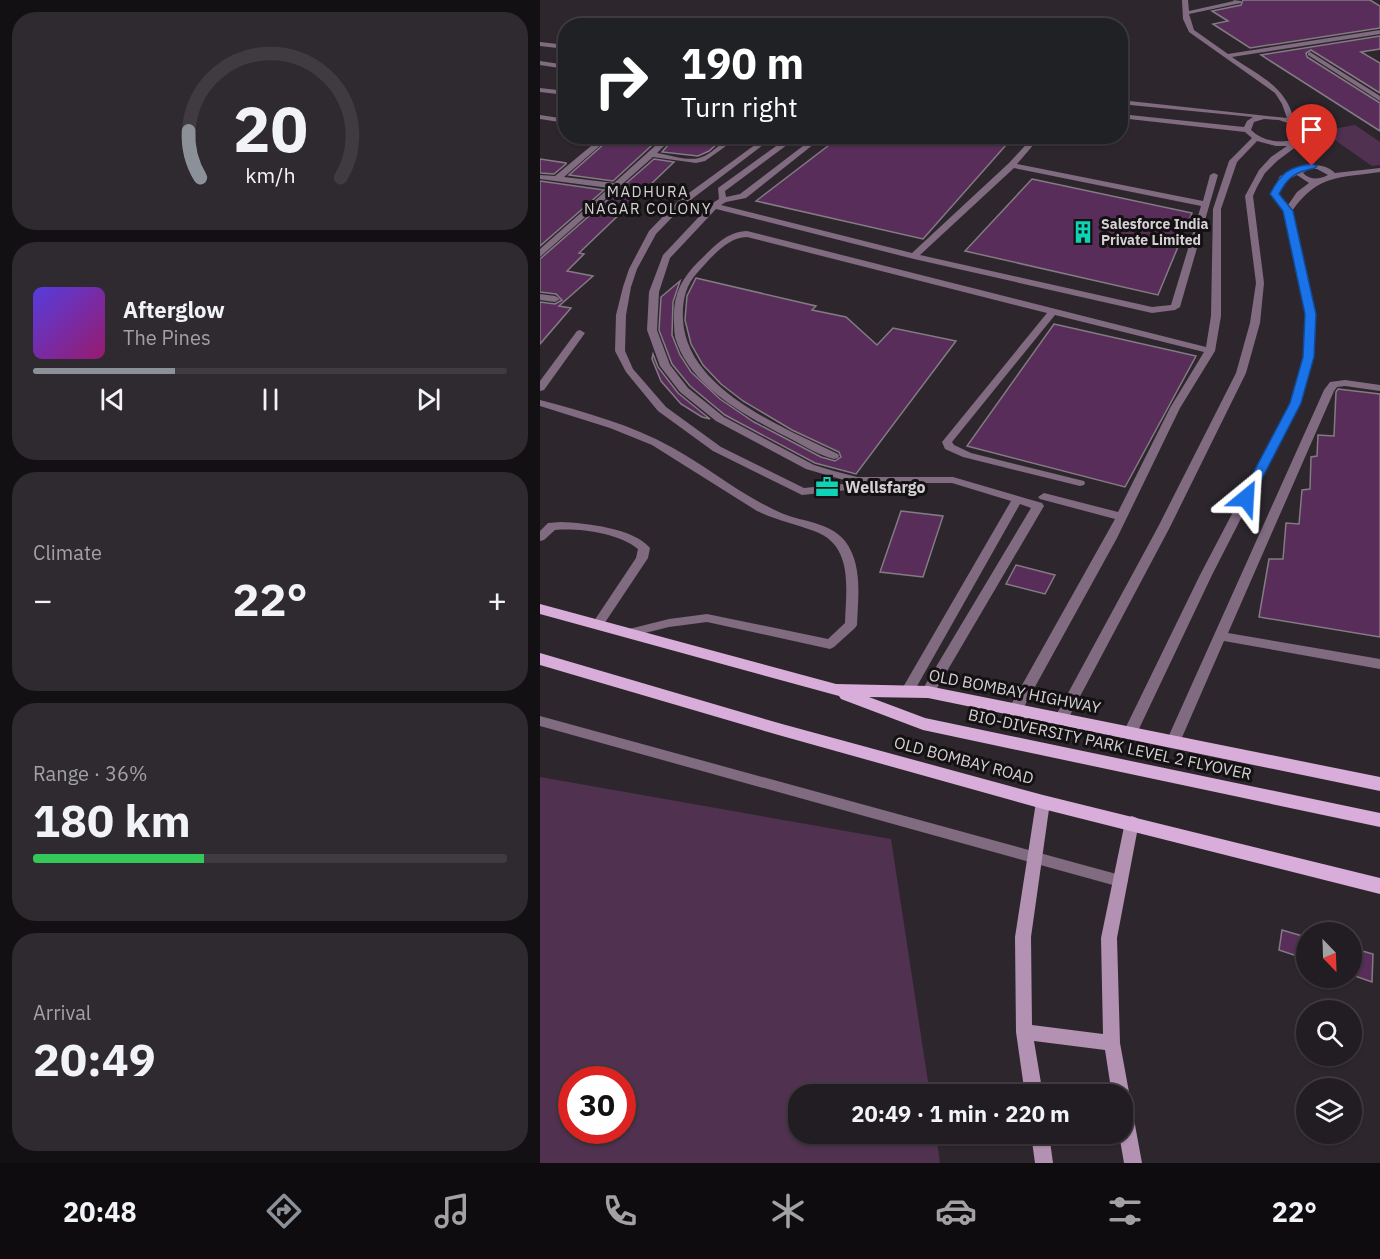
<!DOCTYPE html>
<meta charset="utf-8">
<style>
:root{--surface:#221d22;--page:#2e2a2f;--text:#f1f3f6;--muted:#a2a2a5;--line:#3f3b40;--accent:#8c9099}
body{margin:0;font-family:"IBM Plex Sans",sans-serif;background:var(--page);color:var(--text);height:100vh;display:flex;flex-direction:column;font-size:22px;white-space:nowrap}
*{box-sizing:border-box;margin:0}
p{font-size:20px;color:var(--muted)}
.icon{flex:none;width:33px;height:33px;fill:none;stroke:currentColor;stroke-width:2;stroke-linecap:round;stroke-linejoin:round}
.map{position:relative;flex:1;overflow:hidden}
.panel{display:flex;flex-direction:column;gap:12px;padding:12px;background:#131013;width:540px}
.panel>*{flex:none}
.top-card{position:absolute;left:18px;top:18px;width:570px;height:126px;border-radius:24px;box-shadow:0 2px 4px #0004,0 0 0 2px var(--line);background:#202124;color:#fff;overflow:hidden}
.needle{width:39px;rotate:157deg}
.controls{position:absolute;left:756px;top:922px;display:grid;gap:12px}
.controls a{display:grid;place-items:center;width:66px;height:66px;border-radius:50%;background:var(--surface);box-shadow:0 2px 4px #0004,0 0 0 2px var(--line);font-size:30px}
.speed{position:absolute;left:18px;top:1066px;display:flex;gap:12px;font-size:30px;font-weight:700;text-align:center}
.speed>*{display:grid;place-content:center;width:78px;height:78px;border-radius:50%;background:var(--surface);box-shadow:0 2px 4px #0004,0 0 0 2px var(--line);line-height:1}
.speed .limit{border:9px solid #d22;background:#fff;color:#111}
.pin{position:absolute;display:grid;place-items:center;width:51px;height:51px;color:#fff;margin:-62px -26px;border-radius:50% 50% 50% 0;rotate:-45deg;box-shadow:0 0 6px #0007}
.pin .icon{rotate:45deg}
.me{position:absolute;width:66px;margin:-33px;rotate:27deg;stroke-linejoin:round;filter:drop-shadow(0 0 4px #0008)}
.turn{display:flex;align-items:center;gap:21px;height:126px;padding:0 24px;font-size:27px}
.turn .icon{width:78px;height:78px;stroke-width:2.5}
.turn b{display:block;font-size:42px;line-height:51px}
.big{font-size:45px;font-weight:700;line-height:1.1}
.panel .tile{flex:1;display:flex;flex-direction:column;justify-content:center;gap:9px;min-width:0;padding:0 21px;border-radius:24px;background:var(--page)}
.panel .dial{align-items:center;gap:0}
.dial svg{height:156px;overflow:visible;fill:none;stroke:var(--line);stroke-width:7;stroke-linecap:round;text-anchor:middle}
.dial text{fill:var(--text);stroke:none}
.song{display:flex;align-items:center;gap:18px}
.cover{width:72px;height:72px;border-radius:9px;background:linear-gradient(135deg,hsl(250 70% 55%),hsl(320 70% 35%))}
.played{height:6px;border-radius:3px;background:linear-gradient(90deg,var(--accent) 30%,var(--line) 30%)}
.keys{display:flex;justify-content:space-around;direction:ltr}
.heat{display:flex;justify-content:space-between;align-items:center;font-size:33px;direction:ltr}
.charge{height:9px;border-radius:4px;background:linear-gradient(90deg,#34c759 36%,var(--line) 0)}
.trip{position:absolute;left:248px;top:1084px;width:345px;height:60px;border-radius:24px;background:var(--surface);box-shadow:0 2px 4px #0004,0 0 0 2px var(--line);font-weight:700;line-height:60px;text-align:center}
.dock{display:flex;height:96px;justify-content:space-around;align-items:center;background:#0e0c0e;color:var(--muted)}
.dock .icon{width:42px;height:42px}
.dock .active{color:var(--accent)}
.dock b{font-size:27px;color:var(--text)}
main{display:flex;flex:1;min-height:0}
.map>svg:first-child{display:block}
</style>
<main>
<section class="panel">
<div class="tile dial"><svg viewBox="0 0 100 80">
<path d="M14 69A42 42 0 1 1 86 69"/>
<path d="M14 69A42 42 0 0 1 8 45" stroke="#8c9099"/>
<text x="50" y="56" font-size="32" font-weight="700">20</text>
<text x="50" y="72" font-size="11">km/h</text>
</svg></div>
<div class="tile">
<div class="song"><i class="cover"></i><div><b>Afterglow</b><p>The Pines</p></div></div>
<div class="played"></div>
<div class="keys"><svg class="icon" aria-label="previous" viewBox="0 0 24 24"><path d="M18 5L8 12l10 7zM5 5v14"/></svg><svg class="icon" aria-label="pause" viewBox="0 0 24 24"><path d="M8 5v14M16 5v14"/></svg><svg class="icon" aria-label="next" viewBox="0 0 24 24"><path d="M6 5l10 7-10 7zM19 5v14"/></svg></div>
</div>
<div class="tile"><p>Climate</p>
<div class="heat"><a>−</a><b class="big">22°</b><a>+</a></div>
</div>
<div class="tile"><p>Range · 36%</p><b class="big">180 km</b><div class="charge"></div></div>
<div class="tile"><p>Arrival</p><b class="big">20:49</b></div>
</section>
<div class="map">
<svg width="840" height="1163" viewBox="0 0 840 1163">
<rect width="100%" height="100%" fill="#2d272d"/>
<g fill="#503150" fill-rule="evenodd">
<polygon points="815,125 840,142 840,165 832,166 782,131"/>
<path d="M0,777L351,839L390,1095H258V1134H396L400,1163H0ZM32,1080H82V1131H32Z"/>
</g>
<g fill="#592d5a" stroke="#837b83" stroke-width="1.5">
<polygon points="703,0 830,0 840,6 840,28 710,48 673,24 688,21 672,11 701,5"/>
<polygon points="840,36 840,49 821,52 840,63 840,93 771,50 766,53 767,57 840,103 840,131 721,55"/>
<polygon points="73,136 122,136 73,181 29,175"/>
<polygon points="136,136 186,136 169,151 158,156 122,152"/>
<polygon points="301,136 474,136 383,239 216,201"/>
<polygon points="0,159 26,163 26,164 14,174 0,173"/>
<polygon points="114,159 134,162 39,253 44,254 27,271 53,276 19,306 31,308 0,344 0,302 15,304 22,300 16,294 0,292 0,259"/>
<polygon points="492,179 652,213 618,295 425,251"/>
<polygon points="0,181 64,190 0,246"/>
<polygon points="156,278 276,306 272,310 306,317 337,345 353,328 416,341 316,474 275,463 185,415 150,386 132,364 119,330 121,297 140,281 133,302 132,335 140,355 151,372 180,399 214,422 281,457 295,461 301,457 299,452 252,430 203,401 181,384 163,365 151,344 145,320 147,296"/>
<polygon points="514,324 656,356 585,487 427,446"/>
<polygon points="113,354 118,367 138,393 170,419 162,417 141,404 121,381 112,359"/>
<polygon points="798,389 840,394 840,637 719,617 729,559 743,559 746,523 759,524 762,490 770,489 771,457 777,456 778,435 794,436 796,392"/>
<polygon points="361,511 403,516 383,577 340,572"/>
<polygon points="476,565 515,575 505,594 466,584"/>
<polygon points="742,930 766,937 766,959 739,950"/>
<polygon points="812,948 833,954 832,982 812,975"/>
</g>
<g fill="none" stroke-linecap="round" stroke-linejoin="round">
<g fill="#816b80" fill-rule="evenodd">
<path d="M642,0H648L649,11L694,1L693,0L701,1V3L649,14L654,30L688,54L840,30V34L692,57C719,76 746,86 754,120L768,124L774,134L772,139L761,143L737,161L725,173L717,187L713,196L724,283L720,323L706,373L630,527L528,719L526,723H516L514,719L618,527L696,373L710,323L716,283L705,196L719,170L731,157L747,146H736L717,141L697,162L681,209V316L675,351L640,408L577,538L480,714H470L468,710L575,519L500,499L498,497L504,493L578,512L630,408L664,352L515,315L412,442L414,445L431,453L544,481L545,483L544,485L540,486L423,457L405,449L402,442L507,313L207,237C187,237 170,259 157,273C145,286 142,303 143,320C147,390 243,427 298,454L299,456L298,458L294,459C278,455 263,445 249,438C206,416 149,386 135,337C134,331 134,324 134,319C133,295 142,278 158,262C173,248 185,232 207,231L666,347L671,316L673,209L689,161L712,138L705,132L580,118V114L704,127L707,121L713,117L580,104V100L747,118L742,104L735,93L649,32L643,19ZM724,119L739,120L762,128L766,136C747,144 726,144 711,130L714,122Z"/>
<path d="M227,136H235L144,205L116,234L97,269L91,287L86,315L85,351L93,369L126,407L181,447L264,488L314,483L266,469L176,421L140,392L120,366L107,330L109,292L123,255L171,204L179,199L178,188L250,136H259L185,191L186,197L200,194L276,136H284L206,198L186,202L181,205L372,253L469,163L494,136H501L477,164L663,201L670,175L674,173L678,175L640,307L635,310L612,313L374,259L176,209L130,258L119,292L117,330L130,365L148,388L184,417L274,465L294,471L317,477H413L502,503L504,506L393,695H383L381,692L491,508L480,504L372,695H362L360,692L362,689L471,501L412,483H330V487L326,488L262,495L173,451L118,411L86,372L75,351L76,315L83,287L89,269L109,231L138,201ZM474,168L661,206L631,305L612,307L380,255Z"/>
<polygon points="805,380 840,385 840,391 805,386 797,387 794,391 688,633 840,659 840,669 684,641 640,742 638,746 633,747 628,746 626,742 784,390 790,382"/>
<path d="M21,522C45,523 94,528 110,548L108,558L62,627L58,628L52,624L96,558L98,549C78,533 40,528 15,530L4,540L0,541V531L8,523Z"/>
<polygon points="0,716 580,875 585,876 588,881 585,886 580,887 0,726"/>
</g>
<g fill="#816b80" fill-rule="evenodd">
<polygon points="0,42 26,45 26,49 0,46"/>
<polygon points="770,52 840,96 840,101 768,55 768,53"/>
<polygon points="0,61 26,65 26,69 0,65"/>
<polygon points="0,88 26,91 26,95 0,92"/>
<polygon points="0,115 26,119 26,123 0,119"/>
<path d="M63,136H71L24,177L74,183L126,136H134L117,153C129,155 147,161 159,158C175,154 183,136 200,136L165,161L156,163L113,157L0,257V249L69,188L0,179V175L15,176Z"/>
<path d="M764,165C775,164 787,165 795,173L840,168V172C799,178 778,174 752,211L776,313L774,357L760,403L672,575L597,733L595,737L590,738L585,737L583,733L660,575L750,403L764,357L766,313L744,211L731,194L740,176ZM769,169H777L788,175C779,180 770,180 763,173ZM757,175L769,183L757,192L748,205L739,194L746,180Z"/>
<polygon points="0,294 15,296 20,299 15,302 0,300"/>
<polygon points="40,330 45,333 4,390 0,391 0,381 37,331"/>
<path d="M0,400C45,412 92,425 133,448C169,468 201,495 239,512C260,522 289,521 305,541C323,565 318,597 317,625L315,628L294,647L290,649L167,622L129,627L89,637L85,636L83,633L85,630L129,619L167,614L288,639L305,623C306,589 314,545 274,531C255,524 236,520 217,511L112,445L70,428L0,406Z"/>
</g>
<g fill="#b391b2" fill-rule="evenodd">
<polygon points="503,796 508,798 510,802 491,937 492,1025 563,1034 561,938 585,822 587,818 592,816 597,818 599,822 577,938 580,1043 602,1163 584,1163 579,1134 582,1134 582,1095 572,1095 565,1050 494,1041 503,1095 485,1095 476,1032 475,937 496,802 498,798"/>
<polygon points="491,1134 509,1134 513,1163 495,1163"/>
</g>
<g fill="#d9add9" fill-rule="evenodd">
<polygon points="0,604 296,684 388,686 840,777 840,791 388,698 329,697 385,718 840,813 840,827 383,730 301,699 299,696 0,614"/>
<polygon points="0,653 242,724 503,795 840,878 840,894 503,809 242,736 0,665"/>
</g>
</g>
<path fill="#1a73e8" stroke="#114b97" stroke-width="1.5" d="M772,164L777,166L775,168C756,172 748,176 739,194L753,211L776,314L774,357L761,403L712,498L706,502L700,498L750,403L763,357L765,314L743,211L730,194C741,173 748,167 772,164Z"/>
<defs>
<g id="building-bare" transform="scale(1.8)"><path d="M-4-6H4V6H1V3H-1V6H-4ZM-2.5-4.3h1.7v1.8h-1.7ZM.8-4.3h1.7v1.8H.8ZM-2.5-1h1.7V.8h-1.7ZM.8-1h1.7V.8H.8Z" fill="#0cd5b5" stroke="#141113" stroke-width="2.5" paint-order="stroke"/></g>
<g id="office-bare" transform="scale(1.8)"><path d="M-6-3h4V-5.5h4V-3h4V5H-6ZM-1-4.5V-3h2v-1.5ZM-6 0V1H6V0Z" fill="#0cd5b5" stroke="#141113" stroke-width="2.5" paint-order="stroke"/></g>
</defs>
<g fill-rule="evenodd">
<use href="#building-bare" x="543" y="232"/>
<use href="#office-bare" x="287" y="487"/>
</g>
<g text-anchor="middle" stroke-width="6" stroke-linejoin="round" paint-order="stroke">
<g font-size="14" font-weight="bold" fill="#d4d0d4" stroke="#141113" text-anchor="start">
<text x="561" y="229">Salesforce India<tspan x="561" dy="16">Private Limited</tspan></text>
</g>
<g font-size="15" letter-spacing="1.5" fill="#d4d0d4" stroke="#141113">
<text x="108" y="197">MADHURA<tspan x="108" dy="17">NAGAR COLONY</tspan></text>
</g>
<g font-size="16" font-weight="bold" fill="#d4d0d4" stroke="#141113" text-anchor="start">
<text x="305" y="493">Wellsfargo</text>
</g>
<g font-size="16" fill="#d4d0d4" stroke="#141113">
<text transform="translate(475 691) rotate(11)" y="6">OLD BOMBAY HIGHWAY</text>
<text transform="translate(570 744) rotate(12)" y="6">BIO-DIVERSITY PARK LEVEL 2 FLYOVER</text>
<text transform="translate(424 760) rotate(15)" y="6">OLD BOMBAY ROAD</text>
</g>
</g>
</svg>
<div class="controls">
<a><svg class="needle" viewBox="-14 -14 28 28"><path d="M0-13l5 13h-10z" fill="#e53935"/><path d="M0 13l5-13h-10z" fill="#a2a2a5"/></svg></a>
<a><svg class="icon" aria-label="search" viewBox="0 0 24 24"><circle cx="10" cy="10" r="6"/><path d="M15 15l6 6"/></svg></a>
<a><svg class="icon" aria-label="layers" viewBox="0 0 24 24"><path d="M12 4l9 5-9 5-9-5zM3 14l9 5 9-5"/></svg></a>
</div>
<div class="speed"><div class="limit">30</div></div>
<div class="pin" style="left:772px;top:166px;background:#d93025"><svg class="icon" aria-label="arrive" viewBox="0 0 24 24"><path d="M6 21V4h12l-3 4 3 4H6"/></svg></div>
<svg class="me" style="left:706px;top:498px" viewBox="-20 -20 40 40"><path d="M0-17L14 15 0 8-14 15z" fill="#1a73e8" stroke="#fff" stroke-width="4"/></svg>
<div class="trip">20:49 · 1 min · 220 m</div>
<div class="top-card">
<div class="turn"><svg class="icon" aria-label="right" viewBox="0 0 24 24"><path d="M7 20v-9h11M14 6l5 5-5 5"/></svg><div><b>190 m</b>Turn right</div></div>
</div>
</div>
</main>
<nav class="dock">
<b>20:48</b>
<svg class="icon active" aria-label="directions" viewBox="0 0 24 24"><path d="M12 3l9 9-9 9-9-9zM9 14v-3h6M13 9l2 2-2 2"/></svg>
<svg class="icon" aria-label="music" viewBox="0 0 24 24"><path d="M9 18V5l10-2v13"/><circle cx="6" cy="18" r="3"/><circle cx="16" cy="16" r="3"/></svg>
<svg class="icon" aria-label="phone" viewBox="0 0 24 24"><path d="M5 4h4l2 5-3 2q2 4 5 5l2-3 5 2v4C11 20 4 13 5 4z"/></svg>
<svg class="icon" aria-label="climate" viewBox="0 0 24 24"><path d="M12 3v18M4 7l16 10M4 17L20 7"/></svg>
<svg class="icon" aria-label="car" viewBox="0 0 24 24"><path d="M5 17H2v-5l4-1 3-4h7l3 4 3 1v5h-3M9 17h6M6 11h13"/><circle cx="7" cy="17" r="2"/><circle cx="17" cy="17" r="2"/></svg>
<svg class="icon" aria-label="filters" viewBox="0 0 24 24"><path d="M4 7h16M4 17h16"/><circle cx="9" cy="7" r="2"/><circle cx="15" cy="17" r="2"/></svg>
<b>22°</b>
</nav>
